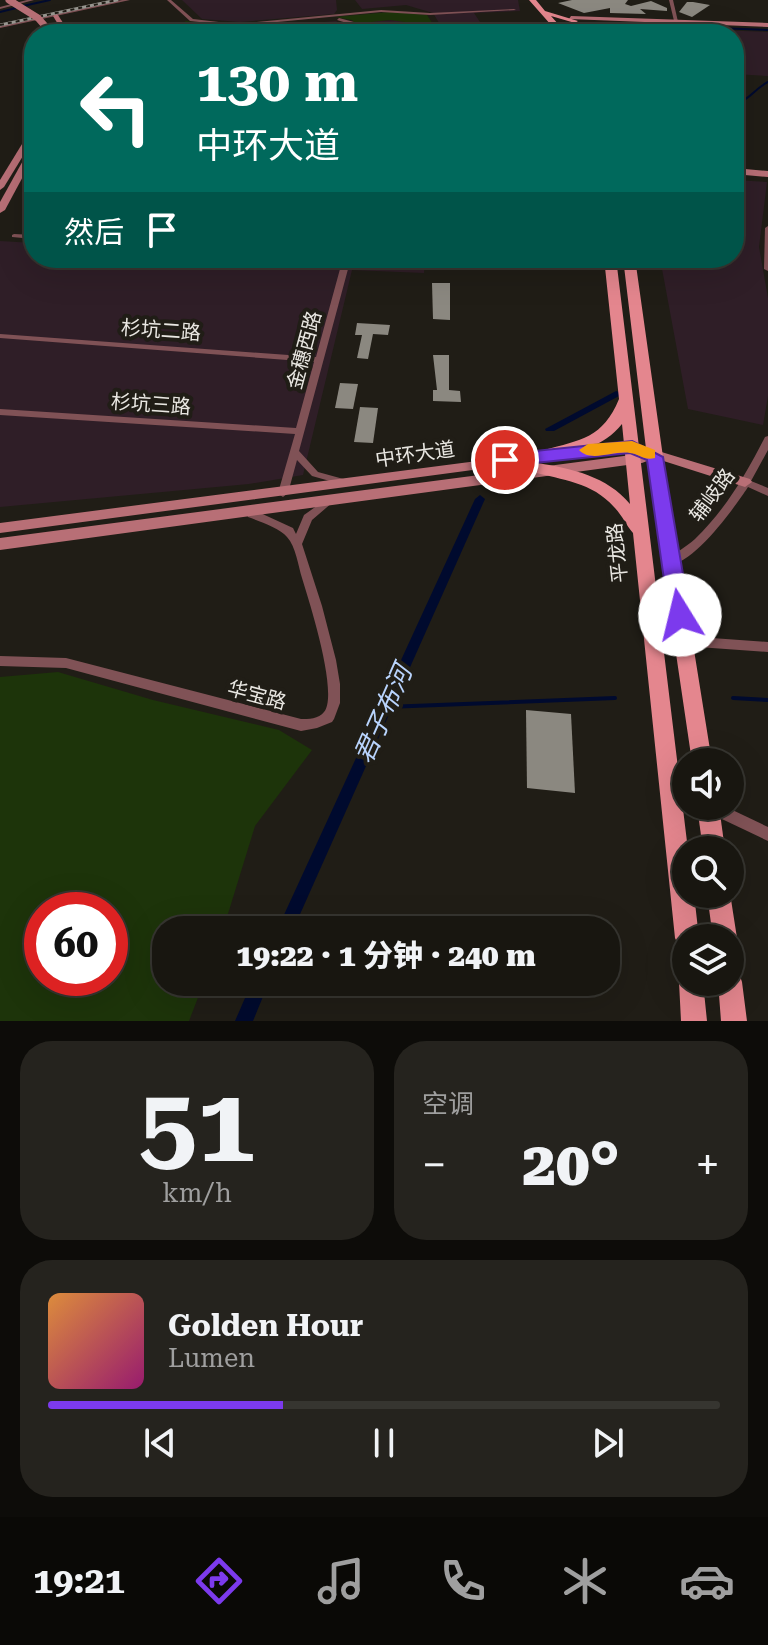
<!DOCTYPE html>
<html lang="zh">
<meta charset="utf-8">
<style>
:root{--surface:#181610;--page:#25231e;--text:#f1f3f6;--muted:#9f9f9f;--line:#363530;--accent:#7c3aed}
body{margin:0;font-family:"Roboto Serif","Noto Sans SC",serif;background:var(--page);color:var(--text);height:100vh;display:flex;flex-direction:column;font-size:30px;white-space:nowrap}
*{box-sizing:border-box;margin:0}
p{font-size:26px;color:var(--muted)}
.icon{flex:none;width:44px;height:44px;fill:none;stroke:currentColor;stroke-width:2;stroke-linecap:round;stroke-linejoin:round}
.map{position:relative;height:1021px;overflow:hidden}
.sheet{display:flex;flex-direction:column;gap:20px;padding:20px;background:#0d0c09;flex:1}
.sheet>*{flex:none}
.banner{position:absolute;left:24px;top:24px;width:720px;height:244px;border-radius:32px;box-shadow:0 8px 32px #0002,0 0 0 2px var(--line);background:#00695c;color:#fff;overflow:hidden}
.controls{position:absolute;left:672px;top:748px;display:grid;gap:16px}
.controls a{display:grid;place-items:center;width:72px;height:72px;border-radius:50%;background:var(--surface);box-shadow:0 8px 32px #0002,0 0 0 2px var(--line);font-size:40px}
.speed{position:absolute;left:24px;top:892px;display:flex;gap:16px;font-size:40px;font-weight:700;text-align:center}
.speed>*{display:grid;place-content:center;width:104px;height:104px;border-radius:50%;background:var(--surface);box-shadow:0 8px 32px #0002,0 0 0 2px var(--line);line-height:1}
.speed .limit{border:12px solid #d22;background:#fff;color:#111}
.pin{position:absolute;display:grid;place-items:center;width:68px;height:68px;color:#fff;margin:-34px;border:4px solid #fff;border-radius:50%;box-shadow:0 2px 8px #0007}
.me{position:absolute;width:88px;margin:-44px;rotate:351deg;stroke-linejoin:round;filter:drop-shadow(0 0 6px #0008)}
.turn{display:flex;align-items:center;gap:28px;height:168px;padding:0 40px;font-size:36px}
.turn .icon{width:104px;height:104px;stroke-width:2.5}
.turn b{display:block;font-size:56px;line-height:68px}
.then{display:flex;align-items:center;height:76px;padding:0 40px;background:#0003;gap:16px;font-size:30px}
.big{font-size:60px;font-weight:800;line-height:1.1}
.sheet .card{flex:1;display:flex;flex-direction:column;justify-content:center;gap:12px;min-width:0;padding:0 28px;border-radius:32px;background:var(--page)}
.sheet .dial{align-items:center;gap:0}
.dial b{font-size:104px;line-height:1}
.song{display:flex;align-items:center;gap:24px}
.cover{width:96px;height:96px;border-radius:12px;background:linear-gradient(135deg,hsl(30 70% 55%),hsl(320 70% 35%))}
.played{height:8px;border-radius:4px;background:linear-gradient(90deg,var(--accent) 35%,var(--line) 35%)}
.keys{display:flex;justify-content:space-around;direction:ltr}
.heat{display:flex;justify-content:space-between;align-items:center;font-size:44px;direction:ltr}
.sheet .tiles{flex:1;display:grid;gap:20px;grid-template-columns:1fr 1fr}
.card:last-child{grid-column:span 2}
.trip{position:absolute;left:152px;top:916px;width:468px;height:80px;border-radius:32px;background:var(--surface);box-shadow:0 8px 32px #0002,0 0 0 2px var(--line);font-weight:800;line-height:80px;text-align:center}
.tabs{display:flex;height:128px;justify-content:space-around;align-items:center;background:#0a0906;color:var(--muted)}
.tabs .icon{width:56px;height:56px}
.tabs .current{color:var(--accent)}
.tabs b{font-size:36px;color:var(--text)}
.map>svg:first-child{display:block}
</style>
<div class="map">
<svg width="768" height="1021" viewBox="0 0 768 1021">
<rect width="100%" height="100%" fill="#201d16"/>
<g fill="#2f1e27">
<polygon points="182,0 336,0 337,10 334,14 240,22 202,19"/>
<polygon points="355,0 518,0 520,11 474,13 482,25 442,26 446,34 439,34 441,26 433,13 406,5 362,9"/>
<polygon points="403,20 431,25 432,32 236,34 237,29 336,21 349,28 358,28 369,21"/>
<polygon points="605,26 768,32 768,76 734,74 734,34 607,34"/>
<polygon points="734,180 767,182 759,247 768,298 768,396 763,425 688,409 660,258 734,258"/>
<polygon points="0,241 34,243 34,258 425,258 424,273 352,270 303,475 249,484 0,507"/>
</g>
<g fill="#1d340a" fill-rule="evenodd">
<polygon points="390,12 427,15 434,26 390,20 362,23 359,28 352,20 335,17"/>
<polygon points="186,21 237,29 237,33 165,34"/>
<path d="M58,672L153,700L279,730L312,750L255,826L223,930H166V982H204L189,1021H0V677ZM42,910H110V978H42Z"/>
</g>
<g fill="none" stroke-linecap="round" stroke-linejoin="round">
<g stroke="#000a2e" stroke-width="2">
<polyline points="23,6 50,0"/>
<polyline points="0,12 16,8"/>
<polyline points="572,23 768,30"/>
<path d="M734,104C750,100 754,89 768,82"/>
</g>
<g stroke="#000a2e" stroke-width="4">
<polyline points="733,698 768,700"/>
<polyline points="386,707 615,698"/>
</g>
<g fill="#000a2e" fill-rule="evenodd">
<polygon points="616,391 619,392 621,394 619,396 554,431 546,431 545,429"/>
<polygon points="480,495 485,499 293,930 277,930 475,499"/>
<polygon points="252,982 269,982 253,1021 235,1021"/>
</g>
</g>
<g fill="#8b8880">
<polygon points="572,0 628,0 625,4 631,6 651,1 667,8 667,11 640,9 646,14 610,13 610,8 584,13 558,3"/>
<polygon points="687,2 693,2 710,5 692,17 679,12"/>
<polygon points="432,283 450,283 450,320 433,319"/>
<polygon points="357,323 390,325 388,335 373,334 368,359 357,358 362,335 355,335"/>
<polygon points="433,355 449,355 449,390 460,391 461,402 433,401 433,390 437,390"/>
<polygon points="340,383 358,384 353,409 335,408"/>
<polygon points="360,407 378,408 373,443 354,442"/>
<polygon points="526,710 571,714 575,793 527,788"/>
</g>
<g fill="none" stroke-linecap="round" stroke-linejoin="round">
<g fill="#805256" fill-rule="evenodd">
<polygon points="27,0 34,0 0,9 0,7"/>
<polygon points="122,0 130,0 0,28 0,26"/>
<polygon points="167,0 171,0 193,19 236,24 381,10 430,13 514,9 516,10 430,15 381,12 236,26 190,21"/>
<polygon points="669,0 673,0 679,26 675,25"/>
<polygon points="339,18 354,22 359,34 355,34 350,24 337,20"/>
<polygon points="768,226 768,271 764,269 765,228"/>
<polygon points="14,234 34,235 34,239 12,237 12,235"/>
<polygon points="343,258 351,258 299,451 318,472 347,480 349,482 347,484 344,485 312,476 297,460 288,493 283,497 280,495 278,493 295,434 0,415 0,409 296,428 314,362 0,338 0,334 316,357"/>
<path d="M768,436V450L751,481L768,488V496L748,487C735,507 692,567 667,565L666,562C674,553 686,547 695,539C726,509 746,474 765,437Z"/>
<path d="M328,498L333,502L312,520L302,544L322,606L336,660L340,684V703L334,719L332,722L317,728L301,731L66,668L0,666V656L66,658L301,719C308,719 319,719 324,712C339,694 309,601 302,578C298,565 296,547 287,537C280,528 259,521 248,517L247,514L252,510L256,511L293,528L296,534L304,515Z"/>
<polygon points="684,636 768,642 768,652 684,646 680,644 678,641 680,638"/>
<polygon points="703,806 724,806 768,827 768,841 705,811"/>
</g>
<g fill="#b86f76" fill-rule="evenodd">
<polygon points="56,14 58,15 70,34 64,34 53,16"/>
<polygon points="571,16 768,23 768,27 569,19"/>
<polygon points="34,129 34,138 4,187 0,190 0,180 30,131"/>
<polygon points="34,146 34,156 5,210 0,213 0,202 30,148"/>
<polygon points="734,168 768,171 768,177 734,174"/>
<polygon points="632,443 750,479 752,482 745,487 648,456 647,461 642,463 0,550 0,538 639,454 632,451 601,453 0,533 0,523 601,445"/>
</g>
<g fill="#e4868e" fill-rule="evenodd">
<polygon points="529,0 536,0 545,11 578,21 575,23 551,16 567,34 559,34"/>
<path d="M604,258H616L688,850H686V894H694L699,938H686V950L679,946L675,938L633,533C626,525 622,515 614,507C592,482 562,480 533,472L530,468L538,463C572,469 607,476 630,504L622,424C604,447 576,453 549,459L542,454L544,450C581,440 603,438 619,399Z"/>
<polygon points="623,258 635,258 663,457 712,762 692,762 647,457"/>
<polygon points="697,806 719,806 725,850 703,850"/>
<polygon points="730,893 737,938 730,948 730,938 713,938 707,894"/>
<polygon points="730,970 739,973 742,982 747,1021 721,1021 718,982 730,982"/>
<polygon points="686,972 686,982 703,982 707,1021 681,1021 679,982 682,973"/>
</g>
<g stroke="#989690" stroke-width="3">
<polyline id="rail" points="0,25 117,0"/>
</g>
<use href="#rail" stroke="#201d16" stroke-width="2" stroke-dasharray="4" stroke-linecap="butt"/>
<polyline stroke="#b86f76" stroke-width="7" points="9,0 38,18 52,34"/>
</g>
<polygon fill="#7c3aed" stroke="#51269a" stroke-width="2" points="632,441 663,457 690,615 680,623 669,615 647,460 630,453 505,466 496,460 505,454"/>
<path fill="#f59e0b" d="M632,441L655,450V458C644,461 640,454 630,453C614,450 591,463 579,450L588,444Z"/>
<g text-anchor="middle" stroke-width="8" stroke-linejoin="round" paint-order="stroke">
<g font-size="20" fill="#e9e7e2" stroke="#201d16">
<text transform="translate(161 330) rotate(4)" y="7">杉坑二路</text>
<text transform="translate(304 350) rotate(-75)" y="7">金穗西路</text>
<text transform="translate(151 404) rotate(4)" y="7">杉坑三路</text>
<text transform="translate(415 454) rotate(-8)" y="7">中环大道</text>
<text transform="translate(712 495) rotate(-53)" y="7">辅岐路</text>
<text transform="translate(617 553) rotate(-96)" y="7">平龙路</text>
<text transform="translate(257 695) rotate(15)" y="7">华宝路</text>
</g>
<g font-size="26" font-style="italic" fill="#b9d4fd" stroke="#201d16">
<text transform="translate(383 714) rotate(-66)" y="9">君子布河</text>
</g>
</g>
</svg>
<div class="controls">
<a><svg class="icon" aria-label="sound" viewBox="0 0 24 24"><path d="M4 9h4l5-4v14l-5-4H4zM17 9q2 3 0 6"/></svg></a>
<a><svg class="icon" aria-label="search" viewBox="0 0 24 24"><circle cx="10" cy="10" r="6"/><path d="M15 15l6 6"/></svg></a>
<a><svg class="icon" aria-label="layers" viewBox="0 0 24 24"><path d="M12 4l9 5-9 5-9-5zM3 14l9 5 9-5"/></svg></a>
</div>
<div class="speed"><div class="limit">60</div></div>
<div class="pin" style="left:505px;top:460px;background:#d93025"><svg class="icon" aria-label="arrive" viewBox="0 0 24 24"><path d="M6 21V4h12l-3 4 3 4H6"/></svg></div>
<svg class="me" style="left:680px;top:615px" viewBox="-20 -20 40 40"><circle r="19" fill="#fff"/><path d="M0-13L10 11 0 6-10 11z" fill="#7c3aed"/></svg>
<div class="trip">19:22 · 1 分钟 · 240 m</div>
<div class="banner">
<div class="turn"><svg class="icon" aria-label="left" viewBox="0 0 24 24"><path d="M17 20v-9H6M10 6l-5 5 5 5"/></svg><div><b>130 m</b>中环大道</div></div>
<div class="then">然后<svg class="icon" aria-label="arrive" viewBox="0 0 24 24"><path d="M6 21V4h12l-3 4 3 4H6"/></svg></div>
</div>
</div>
<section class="sheet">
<div class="tiles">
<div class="card dial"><b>51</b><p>km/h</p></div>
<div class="card"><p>空调</p>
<div class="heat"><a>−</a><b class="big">20°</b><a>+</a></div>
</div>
<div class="card">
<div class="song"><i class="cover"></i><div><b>Golden Hour</b><p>Lumen</p></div></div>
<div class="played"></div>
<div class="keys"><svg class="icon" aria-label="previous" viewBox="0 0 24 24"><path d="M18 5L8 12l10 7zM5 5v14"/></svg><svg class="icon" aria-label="pause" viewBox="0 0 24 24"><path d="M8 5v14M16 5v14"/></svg><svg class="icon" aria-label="next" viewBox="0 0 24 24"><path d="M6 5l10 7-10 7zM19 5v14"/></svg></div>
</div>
</div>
</section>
<nav class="tabs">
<b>19:21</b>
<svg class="icon current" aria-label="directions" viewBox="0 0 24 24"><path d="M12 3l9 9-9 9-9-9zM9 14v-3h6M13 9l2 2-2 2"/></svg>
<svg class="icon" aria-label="music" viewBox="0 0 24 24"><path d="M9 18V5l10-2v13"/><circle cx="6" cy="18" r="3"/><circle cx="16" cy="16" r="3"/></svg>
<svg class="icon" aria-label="phone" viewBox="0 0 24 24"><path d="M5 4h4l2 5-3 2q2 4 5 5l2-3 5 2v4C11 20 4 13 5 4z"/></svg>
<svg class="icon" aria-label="climate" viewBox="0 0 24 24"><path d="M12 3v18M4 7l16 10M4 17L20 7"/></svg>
<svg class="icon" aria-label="car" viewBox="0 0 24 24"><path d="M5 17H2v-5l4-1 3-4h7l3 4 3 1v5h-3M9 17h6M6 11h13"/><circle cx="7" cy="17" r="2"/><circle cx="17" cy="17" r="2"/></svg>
</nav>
